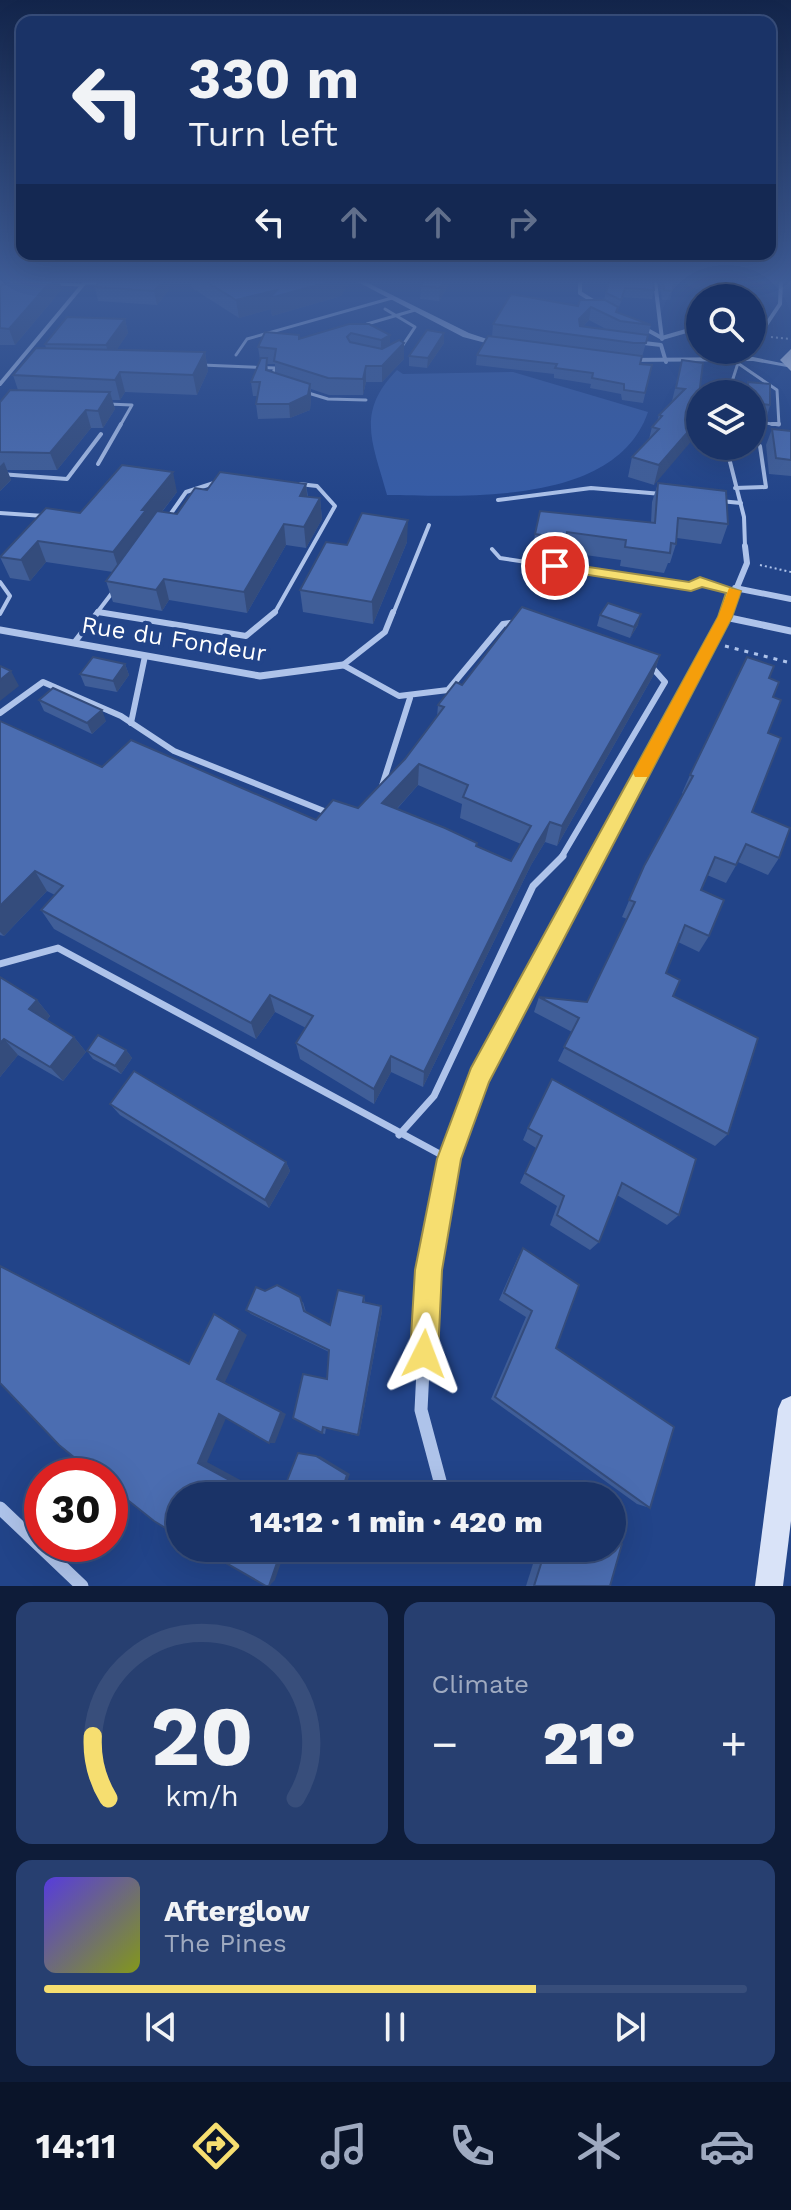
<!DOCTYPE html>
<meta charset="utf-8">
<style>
:root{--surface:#1a3367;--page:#273f70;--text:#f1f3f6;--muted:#9faac0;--line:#384e7b;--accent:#f6de70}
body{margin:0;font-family:"Work Sans",sans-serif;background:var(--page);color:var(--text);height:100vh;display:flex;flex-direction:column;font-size:30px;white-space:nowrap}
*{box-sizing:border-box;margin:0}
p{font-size:26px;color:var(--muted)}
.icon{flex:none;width:44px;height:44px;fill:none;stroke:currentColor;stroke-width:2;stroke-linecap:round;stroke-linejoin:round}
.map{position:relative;height:1586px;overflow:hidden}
.sheet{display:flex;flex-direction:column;gap:16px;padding:16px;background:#0e1c39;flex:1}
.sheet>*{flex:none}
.hud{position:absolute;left:16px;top:16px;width:760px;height:244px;border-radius:16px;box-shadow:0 8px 32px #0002,0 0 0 2px var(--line);background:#1a3367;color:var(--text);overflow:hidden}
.buttons{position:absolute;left:686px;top:284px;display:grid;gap:16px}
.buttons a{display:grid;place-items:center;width:80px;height:80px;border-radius:50%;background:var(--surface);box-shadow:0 8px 32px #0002,0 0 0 2px var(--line);font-size:40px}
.speed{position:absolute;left:24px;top:1458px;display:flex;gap:16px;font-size:40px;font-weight:700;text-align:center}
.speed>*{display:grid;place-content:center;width:104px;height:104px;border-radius:50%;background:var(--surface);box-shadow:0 8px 32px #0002,0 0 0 2px var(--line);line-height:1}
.speed .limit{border:12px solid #d22;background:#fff;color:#111}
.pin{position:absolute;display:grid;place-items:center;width:68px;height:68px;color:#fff;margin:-34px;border:4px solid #fff;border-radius:50%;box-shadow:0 2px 8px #0007}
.me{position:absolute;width:88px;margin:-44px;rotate:3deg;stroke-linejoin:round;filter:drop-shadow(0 0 6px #0008)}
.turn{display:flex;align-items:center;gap:28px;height:168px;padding:0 40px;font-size:36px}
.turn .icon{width:104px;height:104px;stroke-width:2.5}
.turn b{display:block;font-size:56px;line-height:68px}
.lanes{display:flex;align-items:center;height:76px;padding:0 40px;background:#0003;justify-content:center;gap:40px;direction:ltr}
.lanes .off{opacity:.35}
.big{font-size:60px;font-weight:800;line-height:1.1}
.sheet .widget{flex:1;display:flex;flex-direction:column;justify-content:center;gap:12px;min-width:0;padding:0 28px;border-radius:16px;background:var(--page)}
.sheet .dial{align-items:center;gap:0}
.dial svg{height:208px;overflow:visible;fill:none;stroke:var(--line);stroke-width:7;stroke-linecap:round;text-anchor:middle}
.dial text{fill:var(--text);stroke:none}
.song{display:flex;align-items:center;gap:24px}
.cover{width:96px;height:96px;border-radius:12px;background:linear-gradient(135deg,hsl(250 70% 55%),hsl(70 70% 35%))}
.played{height:8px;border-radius:4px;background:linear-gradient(90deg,var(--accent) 70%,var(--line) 70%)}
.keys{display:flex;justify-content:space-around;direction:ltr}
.heat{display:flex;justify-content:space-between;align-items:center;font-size:44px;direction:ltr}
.sheet .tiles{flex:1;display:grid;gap:16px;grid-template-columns:1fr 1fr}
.widget:last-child{grid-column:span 2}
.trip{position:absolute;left:166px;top:1482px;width:460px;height:80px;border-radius:40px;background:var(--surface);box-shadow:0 8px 32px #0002,0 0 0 2px var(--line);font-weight:800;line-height:80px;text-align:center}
.menu{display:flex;height:128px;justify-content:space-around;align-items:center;background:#0a1429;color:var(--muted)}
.menu .icon{width:56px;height:56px}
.menu .active{color:var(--accent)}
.menu b{font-size:36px;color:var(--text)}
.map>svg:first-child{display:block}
</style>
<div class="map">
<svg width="791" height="1586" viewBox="0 0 791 1586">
<rect width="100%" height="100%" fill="#224489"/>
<path fill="#365ca6" d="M397,370L403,374L513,372L648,412C616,506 466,496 387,495C373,443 355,413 397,370Z"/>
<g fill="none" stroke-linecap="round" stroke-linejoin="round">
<g stroke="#aec3ea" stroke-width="2" stroke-dasharray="2 3" stroke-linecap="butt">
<polyline points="771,337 791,339"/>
<polyline points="760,565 791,572"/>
</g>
<polyline stroke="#aec3ea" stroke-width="3" stroke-dasharray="4 6" stroke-linecap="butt" points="725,646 791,663"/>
<g stroke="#aec3ea" stroke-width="3">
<polyline points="85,283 105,283"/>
<polyline points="54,284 83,285"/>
<polyline points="385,309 415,327 401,348"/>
<polyline points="367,324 415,310"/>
<polyline points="236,355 247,339 392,298"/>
<polyline points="739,364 777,390 779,425 752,421"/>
<polyline points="202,365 275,368 271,378"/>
<polyline points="305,392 328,399 366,400"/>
<polyline points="728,394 739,360"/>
<polyline points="108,404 132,405 120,426"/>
</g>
<g stroke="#aec3ea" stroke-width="4">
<polyline points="772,424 779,424"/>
<polyline points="726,446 744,517 745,546"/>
<polyline points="98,464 121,424"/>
<polyline points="0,474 67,479 101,434"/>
<polyline points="735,488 766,487 760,446"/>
<polyline points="498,500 591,488 662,494"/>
<polyline points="720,501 741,503"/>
<polyline points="0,513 44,516"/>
<polyline points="167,519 186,492 217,482"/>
<polyline points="492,549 500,558 691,587 700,582 734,591"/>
<polyline points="0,582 10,596 0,614"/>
<polyline points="98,612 108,614"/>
<polyline points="96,614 115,589"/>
<polyline points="274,614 335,506 317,486 299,484"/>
<polyline points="393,614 429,525"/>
</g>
<g stroke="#aec3ea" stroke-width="6">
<polyline points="98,612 246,636 275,612"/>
<polyline points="393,612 385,632 343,665 399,696 448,690 503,624 518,622"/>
<polyline points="74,643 98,612"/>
<polyline points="0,713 43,682 121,716 174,751 329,813"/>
<polyline points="131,723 145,656"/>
<polyline points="381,789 410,698"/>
<polyline points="561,858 665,682 650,665"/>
</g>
<g stroke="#aec3ea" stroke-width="7">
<polyline points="0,964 58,948 449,1159"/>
<polyline points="399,1135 434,1096 533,886 563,856"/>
</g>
<g stroke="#aec3ea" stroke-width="4">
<polyline points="580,281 580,293 598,304"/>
<polyline points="655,281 662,339"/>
<polyline points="728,281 740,298"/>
<polyline points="642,327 662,338 700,327"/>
<polyline points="635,342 661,345 666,362"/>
<polyline points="752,346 780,304 781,281"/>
<polyline points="0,384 86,281"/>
</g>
<g stroke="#aec3ea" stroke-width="6">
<polyline points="735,588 791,599"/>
<polyline points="726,614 747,563 745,546"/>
</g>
<g stroke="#aec3ea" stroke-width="7">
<polyline points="725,617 791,631"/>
<polyline points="0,630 260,676 343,665"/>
<polyline points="596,858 727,612"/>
</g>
<polyline stroke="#aec3ea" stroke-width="10" points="446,1175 479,1076 597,856"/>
<g stroke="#aec3ea" stroke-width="13">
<polyline points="444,1496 421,1410 428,1270 446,1173"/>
<polyline points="0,1508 82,1586"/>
</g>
<g fill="#aec3ea" fill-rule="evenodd">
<polygon points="356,281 364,281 469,333 505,345 501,347 463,337"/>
<polygon points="753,357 791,365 787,367 753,361 625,362 621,360 625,358"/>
</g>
<g fill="#d9e3f8" fill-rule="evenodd">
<polygon points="791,349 791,371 780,360"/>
<polygon points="791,1396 791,1521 783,1586 755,1586 778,1409 782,1400"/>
</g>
</g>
<g fill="#405e98" fill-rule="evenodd">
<polygon points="0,281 2,286 10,281 59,281 62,289 15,345 0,345"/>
<polygon points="100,281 169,281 170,289 157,305 98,301 95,287"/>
<polygon points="191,281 350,281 341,296 272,316 271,309 239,318 192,288"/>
<polygon points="451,281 439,301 420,299 421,286"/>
<path d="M609,281L654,290L652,299L623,297L617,312L651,325L640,364L652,365L643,403L622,400L621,394L590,388L591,384L554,378V374L476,365L477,355L492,337L493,324L604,300ZM589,320L608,330L583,326Z"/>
<polygon points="661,281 675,281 670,300 662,300 660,285"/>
<polygon points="684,281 722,281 720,289 695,289 685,283"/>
<polygon points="125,319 128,333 117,349 205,352 208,371 197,395 125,392 120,400 112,400 115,409 103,428 91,428 57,470 7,470 11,480 0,491 0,402 18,390 13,375 46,348 45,344"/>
<path d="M349,324L390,345L404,343V359L382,382H366L363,395H329L311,389V398L310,410L290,418L258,419L256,404L257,396H253L251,382L260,360L258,347L299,339ZM267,364H275V373L268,370Z"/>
<polygon points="444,333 444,343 427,368 409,366 409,356"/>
<polygon points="682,360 699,395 654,485 628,477 632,457 649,439 652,427 657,422 659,415 672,401"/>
<polygon points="748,382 770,405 767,416 752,414 752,394 745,394"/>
<polygon points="772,429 791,431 791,476 769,474 766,445"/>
<polygon points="658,483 728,524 721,544 677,538 676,544 670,563 668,563 664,573 620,566 621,560 564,552 563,558 532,554 535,534 651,523 652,502"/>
<polygon points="306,484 308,497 320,498 322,519 306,548 286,545 247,613 169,600 162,611 113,602 106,581 113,572 46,562 30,581 10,578 0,557 80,513 177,492 162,512 177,514 207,490"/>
<polygon points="407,542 373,624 303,612 300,590 347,545"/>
<polygon points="600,615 638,625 630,638 597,626"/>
<path d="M660,655L653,676L557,846L545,842L531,865L423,1087L391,1072L374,1104L300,1059L296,1043L306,1028L275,1012L256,1039L54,929L41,910L55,895L47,891L4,936L0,935V721L102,767L316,820L358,808L405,759L437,717L438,705L462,685ZM418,785L462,804L460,818L521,844L511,861L476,847L397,809Z"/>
<polygon points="125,664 129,675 117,692 85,686 80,674"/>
<polygon points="769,678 773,697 768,733 752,812 779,858 768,875 738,862 726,883 707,875 701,890 709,936 699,952 678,942 666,973 673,996 728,1134 715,1146 558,1061 572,1032 534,1012 539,997 587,1002 627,919 622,917 644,866 683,794 682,793 690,775"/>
<polygon points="39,700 106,721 92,734 44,711"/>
<polygon points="0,977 37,1000 50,1016 47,1020 74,1037 86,1052 63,1081 18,1055 0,1077"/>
<polygon points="126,1050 132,1058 121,1074 93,1059 87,1051"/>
<polygon points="110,1104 286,1162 290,1171 269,1208 120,1115"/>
<polygon points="528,1128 679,1215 667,1225 617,1195 599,1242 590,1250 550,1225 557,1206 520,1183 536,1148 523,1140"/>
<polygon points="523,1248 556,1348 650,1508 637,1504 491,1399 526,1317 499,1300 518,1257"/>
<polygon points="265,1291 303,1302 306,1312 330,1325 364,1296 365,1302 381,1306 382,1311 359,1436 326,1428 325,1434 322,1433 329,1352 251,1314 246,1310"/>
<polygon points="538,1548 612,1548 610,1586 526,1586"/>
</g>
<g fill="#344c7c">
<polygon points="51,281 59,281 62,289 15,345 9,329"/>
<polygon points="163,281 169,281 170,289 157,305 154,291"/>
<polygon points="332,281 350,281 341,296 272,316 271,309 239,318 236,300 277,290"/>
<polygon points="444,281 451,281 439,301 440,288"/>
<polygon points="591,307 589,320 577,332 579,319"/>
<polygon points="125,319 128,333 110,360 106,345"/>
<polygon points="444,333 444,343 427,368 428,358"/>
<polygon points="390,335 390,351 381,356 381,340"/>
<polygon points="404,343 404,359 382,382 382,366"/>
<polygon points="205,352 208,371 197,395 193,375"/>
<polygon points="366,366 366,382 363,395 363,379"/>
<polygon points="120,372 125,392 120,400 115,380"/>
<polygon points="310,384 311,398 310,410 290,418 289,404"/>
<polygon points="110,392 115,409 103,428 98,411"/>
<polygon points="86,410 91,428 57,470 50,453"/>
<polygon points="700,418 700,431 654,485 659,465"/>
<polygon points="4,462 11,480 0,491 0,466"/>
<polygon points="173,472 177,492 150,527 120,573 113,552 142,510"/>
<polygon points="306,484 308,504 300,496"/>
<polygon points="320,498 322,519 306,548 304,527"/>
<polygon points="408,520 407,542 373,624 372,602"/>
<polygon points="284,524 286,545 247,613 244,592"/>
<polygon points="38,541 46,562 30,581 21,560"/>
<polygon points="164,579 169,600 162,611 156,590"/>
<polygon points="641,614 638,625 630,638 634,627"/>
<polygon points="660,655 653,676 557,846 562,826"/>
<polygon points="125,664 129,675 117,692 113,681"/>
<polygon points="11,671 19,686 0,701 0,680"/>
<polygon points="102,710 106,721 92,734 87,723"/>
<polygon points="419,764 418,785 383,824 382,803"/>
<polygon points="550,822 545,842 531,865 423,1087 424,1072 536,845"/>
<polygon points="35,871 47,891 4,936 0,932 0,906"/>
<polygon points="270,995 275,1012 256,1039 251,1023"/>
<polygon points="37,1000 50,1016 42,1026 29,1009"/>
<polygon points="74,1037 86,1052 63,1081 50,1067"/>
<polygon points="4,1039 18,1055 0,1077 0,1043"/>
<polygon points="126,1050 132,1058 121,1074 115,1066"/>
<polygon points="391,1056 391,1072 374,1104 374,1089"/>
<polygon points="286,1162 290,1171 269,1208 265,1200"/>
<polygon points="0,1265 198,1368 189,1364"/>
<polygon points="381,1306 382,1311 359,1436 358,1435"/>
<polygon points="240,1330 247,1335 225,1382 286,1414 275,1443 269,1443 217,1379"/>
<polygon points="219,1414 227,1416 207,1462 270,1496 259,1496 198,1463"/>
<polygon points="316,1456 320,1456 350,1474 342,1496 340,1496"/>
<polygon points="282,1548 286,1548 275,1580 269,1586"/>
</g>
<g fill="#4b6db1" stroke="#344c7c" stroke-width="2" fill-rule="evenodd">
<polygon points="10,281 51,281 9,329 0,328 0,287"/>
<polygon points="100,281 163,281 154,291 95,287"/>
<polygon points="205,281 332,281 270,298 277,290 236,300"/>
<polygon points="424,281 444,281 440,288 421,286"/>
<polygon points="609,281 653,281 654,290 625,288 621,300 606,293"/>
<polygon points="663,281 675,281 672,291 664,290"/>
<polygon points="511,294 578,306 580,300 605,300 618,307 616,312 651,325 620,321 591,307 579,319 580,326 648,335 646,343 634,343 493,324"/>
<polygon points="67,317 125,319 106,345 45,344"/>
<polygon points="349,324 369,324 390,335 381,340 351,333 347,337 350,342 382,349 399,340 404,343 382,366 366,366 363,379 328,378 274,361 276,349 258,347 265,332 299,335 299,339"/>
<polygon points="427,330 444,333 428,358 409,356"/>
<polygon points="488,336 642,356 640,364 652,365 645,393 624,390 624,384 592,378 593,373 555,368 557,364 477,355"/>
<polygon points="36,348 205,352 193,375 120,372 115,380 13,375"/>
<polygon points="261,358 267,358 266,370 310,384 308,395 289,404 256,404 260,382 251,382"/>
<polygon points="682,360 703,363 699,395 700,418 659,465 632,457 659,429 652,427 662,416 659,415 685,389 676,388"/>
<polygon points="748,382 770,384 770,405 752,403 752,394 748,394"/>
<polygon points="10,390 110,392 98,411 86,410 50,453 0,452 0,402"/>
<polygon points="772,429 791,431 791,460 776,458"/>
<polygon points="122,465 173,472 142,510 146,510 113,552 38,541 21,560 0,557 46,508 80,513"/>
<polygon points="220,472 306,484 300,496 320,498 304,527 284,524 244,592 164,579 156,590 106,581 157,511 177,514 195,488 207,490"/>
<polygon points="658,483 726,491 728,524 678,518 676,544 671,543 670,553 625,547 626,540 567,532 566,539 535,534 540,511 655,523"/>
<polygon points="362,513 408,520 372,602 300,590 326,542 347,545"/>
<polygon points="608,603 641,614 634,627 600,615"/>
<path d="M522,607L660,655L562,826L550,822L536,845L424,1072L391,1056L374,1089L296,1043L313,1016L270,995L251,1023L41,910L63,886L35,871L0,906V721L102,767L131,740L316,820L333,800L358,808L405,759L444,707L438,705L456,682L462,685ZM419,764L468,785L463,797L531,826L511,861L476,846L477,843L445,828L382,803Z"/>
<polygon points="93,657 125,664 113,681 80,674"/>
<polygon points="747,657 774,666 769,678 779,682 773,697 781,700 768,733 781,738 752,812 790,828 779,858 746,844 736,865 715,857 701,890 724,900 709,936 685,925 666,973 680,980 673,996 758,1038 728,1134 564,1047 579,1018 539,997 587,1002 635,902 629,900 644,866 693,776 690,775"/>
<polygon points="0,666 11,671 0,680"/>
<polygon points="53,688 102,710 87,723 39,700"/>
<polygon points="0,977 37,1000 29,1009 74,1037 50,1067 4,1039 0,1043"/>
<polygon points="98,1035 126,1050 115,1066 87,1051"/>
<polygon points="134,1071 286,1162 265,1200 110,1104"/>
<polygon points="552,1079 696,1159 679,1215 622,1183 599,1242 557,1215 564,1196 525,1173 542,1136 528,1128"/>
<polygon points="523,1248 579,1285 556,1348 674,1427 650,1508 495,1397 532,1311 504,1293"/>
<polygon points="0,1266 189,1364 214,1314 240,1330 217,1379 281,1412 269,1443 219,1414 198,1463 259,1496 180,1496 180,1537 154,1521 110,1486 110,1476 97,1476 59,1445 0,1383"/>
<polygon points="277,1285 300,1297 304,1311 330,1325 338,1290 364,1296 363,1302 381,1306 358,1435 323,1427 322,1433 293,1418 303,1374 327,1379 329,1350 246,1310 256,1287 265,1291"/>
<polygon points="298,1453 316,1456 347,1475 340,1496 281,1496"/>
<polygon points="612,1537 622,1544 610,1586 534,1586 546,1548 612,1548"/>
<polygon points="200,1548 282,1548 269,1586 266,1586"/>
</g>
<linearGradient id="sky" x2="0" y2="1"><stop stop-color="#13254b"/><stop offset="0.56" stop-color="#3e5c97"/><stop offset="1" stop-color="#3e5c97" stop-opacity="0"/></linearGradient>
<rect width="791" height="503" fill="url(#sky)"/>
<polygon fill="#f6de70" stroke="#a09049" stroke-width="2" points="555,562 689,582 700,577 741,591 732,617 489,1082 461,1159 442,1270 438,1354 434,1364 424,1368 414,1364 410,1354 415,1270 437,1159 471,1068 718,617 726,593 702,587 691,591 550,569 550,563"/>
<polygon fill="#f59e0b" points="729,588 741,591 732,617 648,777 635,777 633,773 718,617"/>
<g text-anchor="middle" stroke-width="8" stroke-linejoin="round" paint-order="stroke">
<g font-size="24" fill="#fff" stroke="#224489">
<text transform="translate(174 639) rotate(9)" y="8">Rue du Fondeur</text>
</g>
</g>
</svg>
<div class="buttons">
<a><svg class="icon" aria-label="search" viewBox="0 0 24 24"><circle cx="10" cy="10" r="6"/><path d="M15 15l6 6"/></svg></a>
<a><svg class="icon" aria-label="layers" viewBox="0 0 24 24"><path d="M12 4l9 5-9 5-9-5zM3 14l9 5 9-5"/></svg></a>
</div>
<div class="speed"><div class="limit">30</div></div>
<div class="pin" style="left:555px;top:566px;background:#d93025"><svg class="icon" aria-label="arrive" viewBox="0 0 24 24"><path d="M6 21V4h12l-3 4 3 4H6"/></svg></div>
<svg class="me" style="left:424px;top:1354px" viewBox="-20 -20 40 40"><path d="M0-17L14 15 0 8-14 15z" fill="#f6de70" stroke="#fff" stroke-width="4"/></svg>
<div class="trip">14:12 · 1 min · 420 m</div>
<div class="hud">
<div class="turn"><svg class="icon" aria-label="left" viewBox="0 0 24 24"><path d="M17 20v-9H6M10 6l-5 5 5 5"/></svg><div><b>330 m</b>Turn left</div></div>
<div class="lanes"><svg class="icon" aria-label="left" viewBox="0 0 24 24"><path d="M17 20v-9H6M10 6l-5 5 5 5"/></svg><svg class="icon off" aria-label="ahead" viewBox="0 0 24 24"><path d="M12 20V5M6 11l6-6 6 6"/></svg><svg class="icon off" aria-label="ahead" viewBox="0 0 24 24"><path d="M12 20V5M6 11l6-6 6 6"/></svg><svg class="icon off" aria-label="right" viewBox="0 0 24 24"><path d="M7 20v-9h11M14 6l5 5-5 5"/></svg></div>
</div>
</div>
<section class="sheet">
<div class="tiles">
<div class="widget dial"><svg viewBox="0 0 100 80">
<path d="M14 69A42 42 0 1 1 86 69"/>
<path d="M14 69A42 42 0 0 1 8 45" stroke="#f6de70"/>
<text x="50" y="56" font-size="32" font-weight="700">20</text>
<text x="50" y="72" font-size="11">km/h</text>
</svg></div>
<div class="widget"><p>Climate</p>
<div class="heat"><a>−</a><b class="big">21°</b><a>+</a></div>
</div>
<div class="widget">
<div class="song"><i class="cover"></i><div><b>Afterglow</b><p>The Pines</p></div></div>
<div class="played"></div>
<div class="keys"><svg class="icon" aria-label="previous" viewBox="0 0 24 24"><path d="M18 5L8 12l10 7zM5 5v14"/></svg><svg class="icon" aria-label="pause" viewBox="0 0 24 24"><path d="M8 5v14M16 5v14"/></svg><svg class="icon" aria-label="next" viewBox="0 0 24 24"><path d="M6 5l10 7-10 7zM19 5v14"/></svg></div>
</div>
</div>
</section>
<nav class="menu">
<b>14:11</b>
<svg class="icon active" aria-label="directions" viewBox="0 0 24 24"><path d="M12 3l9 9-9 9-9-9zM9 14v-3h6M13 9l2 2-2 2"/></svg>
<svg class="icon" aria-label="music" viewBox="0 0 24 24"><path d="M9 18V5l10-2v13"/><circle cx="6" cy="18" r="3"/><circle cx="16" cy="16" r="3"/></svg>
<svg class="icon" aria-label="phone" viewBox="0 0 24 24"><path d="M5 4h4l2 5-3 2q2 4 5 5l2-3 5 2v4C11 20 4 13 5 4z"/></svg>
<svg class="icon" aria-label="climate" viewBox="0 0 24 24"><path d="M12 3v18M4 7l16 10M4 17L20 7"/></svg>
<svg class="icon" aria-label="car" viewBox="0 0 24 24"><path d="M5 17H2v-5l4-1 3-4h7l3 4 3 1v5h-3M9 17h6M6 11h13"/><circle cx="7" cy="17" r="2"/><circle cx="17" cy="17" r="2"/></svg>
</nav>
